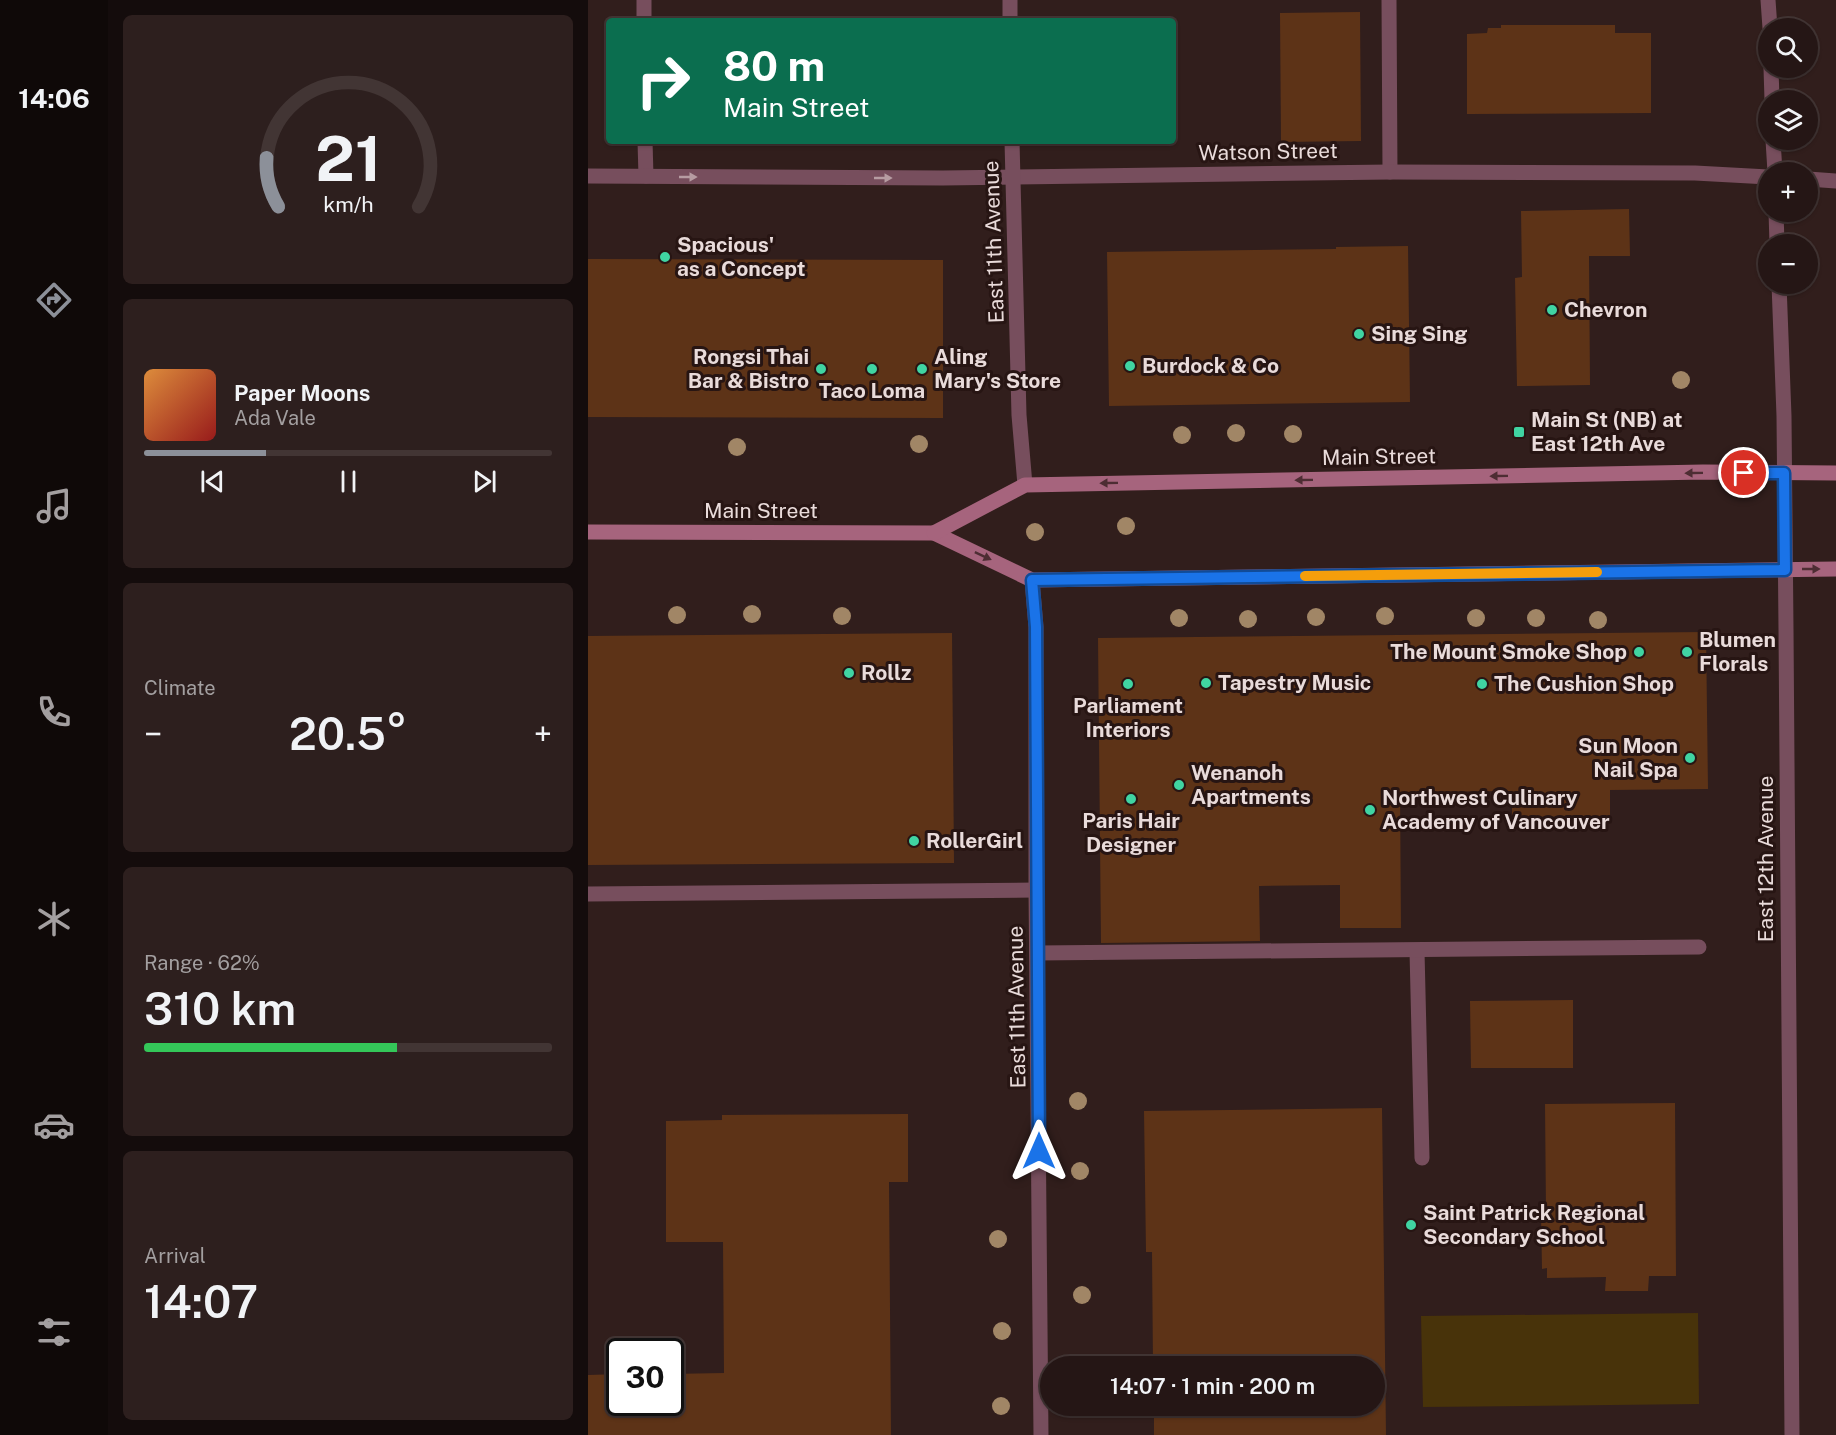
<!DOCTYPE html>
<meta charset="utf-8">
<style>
:root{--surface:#251615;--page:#2d1f1e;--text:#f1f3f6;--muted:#a39fa0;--line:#423534;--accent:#8c9099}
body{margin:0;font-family:"Public Sans",sans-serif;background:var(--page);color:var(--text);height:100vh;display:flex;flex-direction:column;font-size:22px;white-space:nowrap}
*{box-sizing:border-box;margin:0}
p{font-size:20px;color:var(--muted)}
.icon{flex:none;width:33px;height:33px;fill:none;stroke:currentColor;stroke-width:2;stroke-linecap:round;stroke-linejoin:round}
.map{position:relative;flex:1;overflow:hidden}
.drawer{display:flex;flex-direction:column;gap:15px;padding:15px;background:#140c0c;width:480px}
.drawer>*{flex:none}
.guide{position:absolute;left:18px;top:18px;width:570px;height:126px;border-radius:6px;box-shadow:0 2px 4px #0004,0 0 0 2px var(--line);background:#0b6e4f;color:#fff;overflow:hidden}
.controls{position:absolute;left:1170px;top:18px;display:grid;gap:12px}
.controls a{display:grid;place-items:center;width:60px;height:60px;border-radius:50%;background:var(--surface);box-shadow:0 2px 4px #0004,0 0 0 2px var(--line);font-size:30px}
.speed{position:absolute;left:18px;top:1338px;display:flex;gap:12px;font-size:30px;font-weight:700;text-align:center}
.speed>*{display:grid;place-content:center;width:78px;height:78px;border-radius:50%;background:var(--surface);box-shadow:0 2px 4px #0004,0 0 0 2px var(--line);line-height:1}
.speed .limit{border:3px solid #111;border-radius:9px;background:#fff;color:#111}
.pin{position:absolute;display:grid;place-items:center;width:51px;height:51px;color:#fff;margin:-26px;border:3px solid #fff;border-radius:50%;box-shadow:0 2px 6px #0007}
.me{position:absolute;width:66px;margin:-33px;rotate:0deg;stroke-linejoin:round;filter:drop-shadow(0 0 4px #0008)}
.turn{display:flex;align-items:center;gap:21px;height:126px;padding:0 18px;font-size:27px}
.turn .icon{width:78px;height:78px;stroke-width:2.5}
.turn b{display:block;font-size:42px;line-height:51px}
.big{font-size:45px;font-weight:600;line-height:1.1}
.drawer .widget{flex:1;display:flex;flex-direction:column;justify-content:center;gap:9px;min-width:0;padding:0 21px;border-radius:9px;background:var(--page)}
.drawer .dial{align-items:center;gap:0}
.dial svg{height:156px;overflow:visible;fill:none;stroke:var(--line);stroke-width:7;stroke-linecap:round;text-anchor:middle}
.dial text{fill:var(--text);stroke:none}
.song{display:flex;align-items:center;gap:18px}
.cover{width:72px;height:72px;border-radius:9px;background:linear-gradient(135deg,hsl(30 70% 55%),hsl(0 70% 35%))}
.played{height:6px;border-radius:3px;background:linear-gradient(90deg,var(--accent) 30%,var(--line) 30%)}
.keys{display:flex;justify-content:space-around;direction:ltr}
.heat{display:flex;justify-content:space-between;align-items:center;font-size:33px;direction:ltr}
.charge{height:9px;border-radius:4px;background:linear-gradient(90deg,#34c759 62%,var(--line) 0)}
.trip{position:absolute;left:452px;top:1356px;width:345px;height:60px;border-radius:30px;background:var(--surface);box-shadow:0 2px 4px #0004,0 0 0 2px var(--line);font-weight:600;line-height:60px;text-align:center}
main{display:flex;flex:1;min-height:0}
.tabs{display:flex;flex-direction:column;width:108px;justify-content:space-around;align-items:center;background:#0f0908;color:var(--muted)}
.tabs .icon{width:42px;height:42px}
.tabs .selected{color:var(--accent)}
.tabs b{font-size:27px;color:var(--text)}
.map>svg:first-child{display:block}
</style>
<main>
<nav class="tabs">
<b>14:06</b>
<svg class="icon selected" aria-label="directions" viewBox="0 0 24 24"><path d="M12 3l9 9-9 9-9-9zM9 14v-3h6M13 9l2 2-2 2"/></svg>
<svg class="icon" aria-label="music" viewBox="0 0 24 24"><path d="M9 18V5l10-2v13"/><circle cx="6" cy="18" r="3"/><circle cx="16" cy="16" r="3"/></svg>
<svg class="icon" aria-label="phone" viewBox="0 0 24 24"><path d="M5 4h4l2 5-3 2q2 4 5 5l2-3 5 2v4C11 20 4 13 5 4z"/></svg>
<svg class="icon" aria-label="climate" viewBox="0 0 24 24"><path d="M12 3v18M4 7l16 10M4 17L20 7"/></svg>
<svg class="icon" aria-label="car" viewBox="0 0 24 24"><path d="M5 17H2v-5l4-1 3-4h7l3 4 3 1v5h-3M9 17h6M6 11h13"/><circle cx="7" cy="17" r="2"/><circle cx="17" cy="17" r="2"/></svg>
<svg class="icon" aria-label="filters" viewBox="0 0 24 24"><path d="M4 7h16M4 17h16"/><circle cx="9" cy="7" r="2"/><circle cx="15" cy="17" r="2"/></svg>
</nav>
<section class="drawer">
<div class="widget dial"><svg viewBox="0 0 100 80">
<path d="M14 69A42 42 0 1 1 86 69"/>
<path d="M14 69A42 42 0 0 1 8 44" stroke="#8c9099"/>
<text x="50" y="56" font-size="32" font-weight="700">21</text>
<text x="50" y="72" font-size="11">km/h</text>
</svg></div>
<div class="widget">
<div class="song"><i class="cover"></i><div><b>Paper Moons</b><p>Ada Vale</p></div></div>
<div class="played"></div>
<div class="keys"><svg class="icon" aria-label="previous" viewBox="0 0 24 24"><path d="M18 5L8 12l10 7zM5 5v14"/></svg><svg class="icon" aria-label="pause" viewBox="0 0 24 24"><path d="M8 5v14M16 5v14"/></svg><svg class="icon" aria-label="next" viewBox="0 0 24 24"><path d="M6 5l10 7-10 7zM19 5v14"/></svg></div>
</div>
<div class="widget"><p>Climate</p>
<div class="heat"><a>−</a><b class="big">20.5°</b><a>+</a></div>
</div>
<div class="widget"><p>Range · 62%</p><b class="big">310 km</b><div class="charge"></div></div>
<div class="widget"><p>Arrival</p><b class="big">14:07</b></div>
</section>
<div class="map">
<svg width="1248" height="1435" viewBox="0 0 1248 1435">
<rect width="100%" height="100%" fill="#311e1c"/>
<polygon fill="#48330a" points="1110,1313 1111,1404 835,1407 833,1316"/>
<g fill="#5d3317">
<polygon points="772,12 773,141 693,142 692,13"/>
<polygon points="913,25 1027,25 1027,33 1063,33 1063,113 879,114 879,34 899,33 900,28 913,28"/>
<polygon points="1041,209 1042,256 1001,256 1002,385 929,386 927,278 934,277 933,211"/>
<polygon points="820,246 822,402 521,406 519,252 748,249 748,247"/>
<polygon points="0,259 355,260 355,418 0,417"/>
<polygon points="1118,632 1120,789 1022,790 1022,816 924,817 924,791 812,792 813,928 752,928 752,885 671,886 672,941 513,943 510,638"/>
<polygon points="364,633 366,863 0,865 0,636"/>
<polygon points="985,1000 985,1068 883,1068 882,1001"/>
<polygon points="1087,1103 1088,1276 1061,1276 1060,1291 1017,1291 1018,1277 959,1278 959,1268 954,1269 953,1213 958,1213 957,1104"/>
<polygon points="794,1108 798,1435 566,1435 566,1406 786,1406 786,1366 565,1366 564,1252 558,1252 556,1111"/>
<polygon points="320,1114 320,1182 301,1182 303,1435 0,1435 0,1375 32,1374 32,1402 82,1402 82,1374 136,1373 135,1242 78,1242 78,1121 134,1120 134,1115"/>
</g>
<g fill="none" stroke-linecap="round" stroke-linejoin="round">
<g stroke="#774e5d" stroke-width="15">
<polyline points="56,0 56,21"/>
<polyline points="801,0 802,172"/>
<polyline points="57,141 58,176"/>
<polyline points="0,176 355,178 802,172 1107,173 1180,177"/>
<polyline points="1220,179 1248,181"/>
<polyline points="0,894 448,890"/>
<polyline points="829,951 834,1158"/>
<polyline points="449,953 1111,947"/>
</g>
<g stroke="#774e5d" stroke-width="15">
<polyline points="422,0 422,21"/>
<polyline points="424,141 431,415 437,485"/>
<polyline points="444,580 448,627 448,890 453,1435"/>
</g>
<g stroke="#774e5d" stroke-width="15">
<polyline points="1180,0 1182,28"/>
<polyline points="1183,68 1184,100"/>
<polyline points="1185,140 1187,172"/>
<polyline points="1188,212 1189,244"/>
<polyline points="1191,284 1196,416 1198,629 1204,1435"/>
</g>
<g stroke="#a6647d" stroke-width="15">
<polyline points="0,532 346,533 444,580 1248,569"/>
<polyline points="346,533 437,485 1115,472 1248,473"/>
</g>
</g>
<g fill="#a18666">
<circle cx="1093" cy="380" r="9"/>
<circle cx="648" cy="433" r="9"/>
<circle cx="705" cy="434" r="9"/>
<circle cx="594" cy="435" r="9"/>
<circle cx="331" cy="444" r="9"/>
<circle cx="149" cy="447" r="9"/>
<circle cx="538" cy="526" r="9"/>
<circle cx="447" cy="532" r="9"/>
<circle cx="164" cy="614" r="9"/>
<circle cx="89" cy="615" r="9"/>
<circle cx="254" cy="616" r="9"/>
<circle cx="797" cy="616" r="9"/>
<circle cx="728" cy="617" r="9"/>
<circle cx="591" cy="618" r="9"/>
<circle cx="888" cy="618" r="9"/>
<circle cx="948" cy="618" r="9"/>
<circle cx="660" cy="619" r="9"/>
<circle cx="1010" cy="620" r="9"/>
<circle cx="490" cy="1101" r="9"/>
<circle cx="492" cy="1171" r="9"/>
<circle cx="410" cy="1239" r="9"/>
<circle cx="494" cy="1295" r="9"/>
<circle cx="414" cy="1331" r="9"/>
<circle cx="413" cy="1406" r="9"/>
</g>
<defs><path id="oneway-solid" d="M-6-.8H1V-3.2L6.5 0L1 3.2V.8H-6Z" transform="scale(1.5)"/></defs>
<g fill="#b69ca2">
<use href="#oneway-solid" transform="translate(100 177)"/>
<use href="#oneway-solid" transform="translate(295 178)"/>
</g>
<g fill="#4d2d33">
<use href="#oneway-solid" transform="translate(1106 473) rotate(179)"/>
<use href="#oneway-solid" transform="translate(911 476) rotate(179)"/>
<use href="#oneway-solid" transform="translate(716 480) rotate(179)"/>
<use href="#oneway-solid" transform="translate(521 483) rotate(179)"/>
<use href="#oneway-solid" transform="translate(395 556) rotate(25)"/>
<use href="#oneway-solid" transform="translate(1223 569)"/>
</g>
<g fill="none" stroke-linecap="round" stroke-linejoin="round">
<g stroke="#114b97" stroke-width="15">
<polyline id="route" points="451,1151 448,627 444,580 1197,570 1196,473 1156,473"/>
</g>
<use href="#route" stroke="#1a73e8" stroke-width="10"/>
<polyline stroke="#f59e0b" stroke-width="10" points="717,576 1009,572"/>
</g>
<g fill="#40d4a2" stroke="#271513" stroke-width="2">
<circle cx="77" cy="257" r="6"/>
<circle cx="964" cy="310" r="6"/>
<circle cx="771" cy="334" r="6"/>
<circle cx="542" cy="366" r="6"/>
<circle cx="233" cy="369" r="6"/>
<circle cx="284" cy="369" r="6"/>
<circle cx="334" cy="369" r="6"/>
<rect x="925" y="426" width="12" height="12" rx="3"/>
<circle cx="1051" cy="652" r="6"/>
<circle cx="1099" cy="652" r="6"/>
<circle cx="261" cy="673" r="6"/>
<circle cx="618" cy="683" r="6"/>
<circle cx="540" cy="684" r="6"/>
<circle cx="894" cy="684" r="6"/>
<circle cx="1102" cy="758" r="6"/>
<circle cx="591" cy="785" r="6"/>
<circle cx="543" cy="799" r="6"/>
<circle cx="782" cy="810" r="6"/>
<circle cx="326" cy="841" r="6"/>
<circle cx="823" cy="1225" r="6"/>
</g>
<g text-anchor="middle" stroke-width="6" stroke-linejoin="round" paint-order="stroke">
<g font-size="21" fill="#e9dbda" stroke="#271513">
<text transform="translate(680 152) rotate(-1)" y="7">Watson Street</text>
<text transform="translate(406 242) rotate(-92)" y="7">East 11th Avenue</text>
<text transform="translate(791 457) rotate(-1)" y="7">Main Street</text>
<text x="173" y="518">Main Street</text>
<text transform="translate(1178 859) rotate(-90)" y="7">East 12th Avenue</text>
<text transform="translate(429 1007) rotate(-91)" y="7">East 11th Avenue</text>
</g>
<g font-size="21" font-weight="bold" fill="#e9dbda" stroke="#271513" text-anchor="start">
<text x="89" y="252">Spacious'<tspan x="89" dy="24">as a Concept</tspan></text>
<text x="976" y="317">Chevron</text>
<text x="783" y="341">Sing Sing</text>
<text x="221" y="364" text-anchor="end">Rongsi Thai<tspan x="221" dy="24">Bar &amp; Bistro</tspan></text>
<text x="346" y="364">Aling<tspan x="346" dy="24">Mary's Store</tspan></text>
<text x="554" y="373">Burdock &amp; Co</text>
<text x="284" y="398" text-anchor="middle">Taco Loma</text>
<text x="943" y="427">Main St (NB) at<tspan x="943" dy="24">East 12th Ave</tspan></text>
<text x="1111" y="647">Blumen<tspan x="1111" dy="24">Florals</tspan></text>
<text x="1039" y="659" text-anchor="end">The Mount Smoke Shop</text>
<text x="273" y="680">Rollz</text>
<text x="630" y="690">Tapestry Music</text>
<text x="906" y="691">The Cushion Shop</text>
<text x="540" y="713" text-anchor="middle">Parliament<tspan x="540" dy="24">Interiors</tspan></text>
<text x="1090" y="753" text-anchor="end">Sun Moon<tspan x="1090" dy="24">Nail Spa</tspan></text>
<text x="603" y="780">Wenanoh<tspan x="603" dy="24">Apartments</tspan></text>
<text x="794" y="805">Northwest Culinary<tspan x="794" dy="24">Academy of Vancouver</tspan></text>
<text x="543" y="828" text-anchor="middle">Paris Hair<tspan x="543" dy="24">Designer</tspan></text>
<text x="338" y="848">RollerGirl</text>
<text x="835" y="1220">Saint Patrick Regional<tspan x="835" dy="24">Secondary School</tspan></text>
</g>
</g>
</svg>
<div class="controls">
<a><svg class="icon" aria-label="search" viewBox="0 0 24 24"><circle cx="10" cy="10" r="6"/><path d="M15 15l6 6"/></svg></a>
<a><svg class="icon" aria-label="layers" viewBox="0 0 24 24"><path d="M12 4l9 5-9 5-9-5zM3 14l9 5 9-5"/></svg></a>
<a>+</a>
<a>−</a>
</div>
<div class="speed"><div class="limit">30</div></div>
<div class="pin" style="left:1156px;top:473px;background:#d93025"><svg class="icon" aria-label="arrive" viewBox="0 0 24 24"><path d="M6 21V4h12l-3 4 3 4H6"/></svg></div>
<svg class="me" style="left:451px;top:1151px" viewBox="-20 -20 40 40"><path d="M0-17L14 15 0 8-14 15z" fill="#1a73e8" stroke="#fff" stroke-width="4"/></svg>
<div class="trip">14:07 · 1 min · 200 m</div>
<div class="guide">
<div class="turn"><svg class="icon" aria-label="right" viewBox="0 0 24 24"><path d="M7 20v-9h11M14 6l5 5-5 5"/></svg><div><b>80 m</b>Main Street</div></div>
</div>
</div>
</main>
